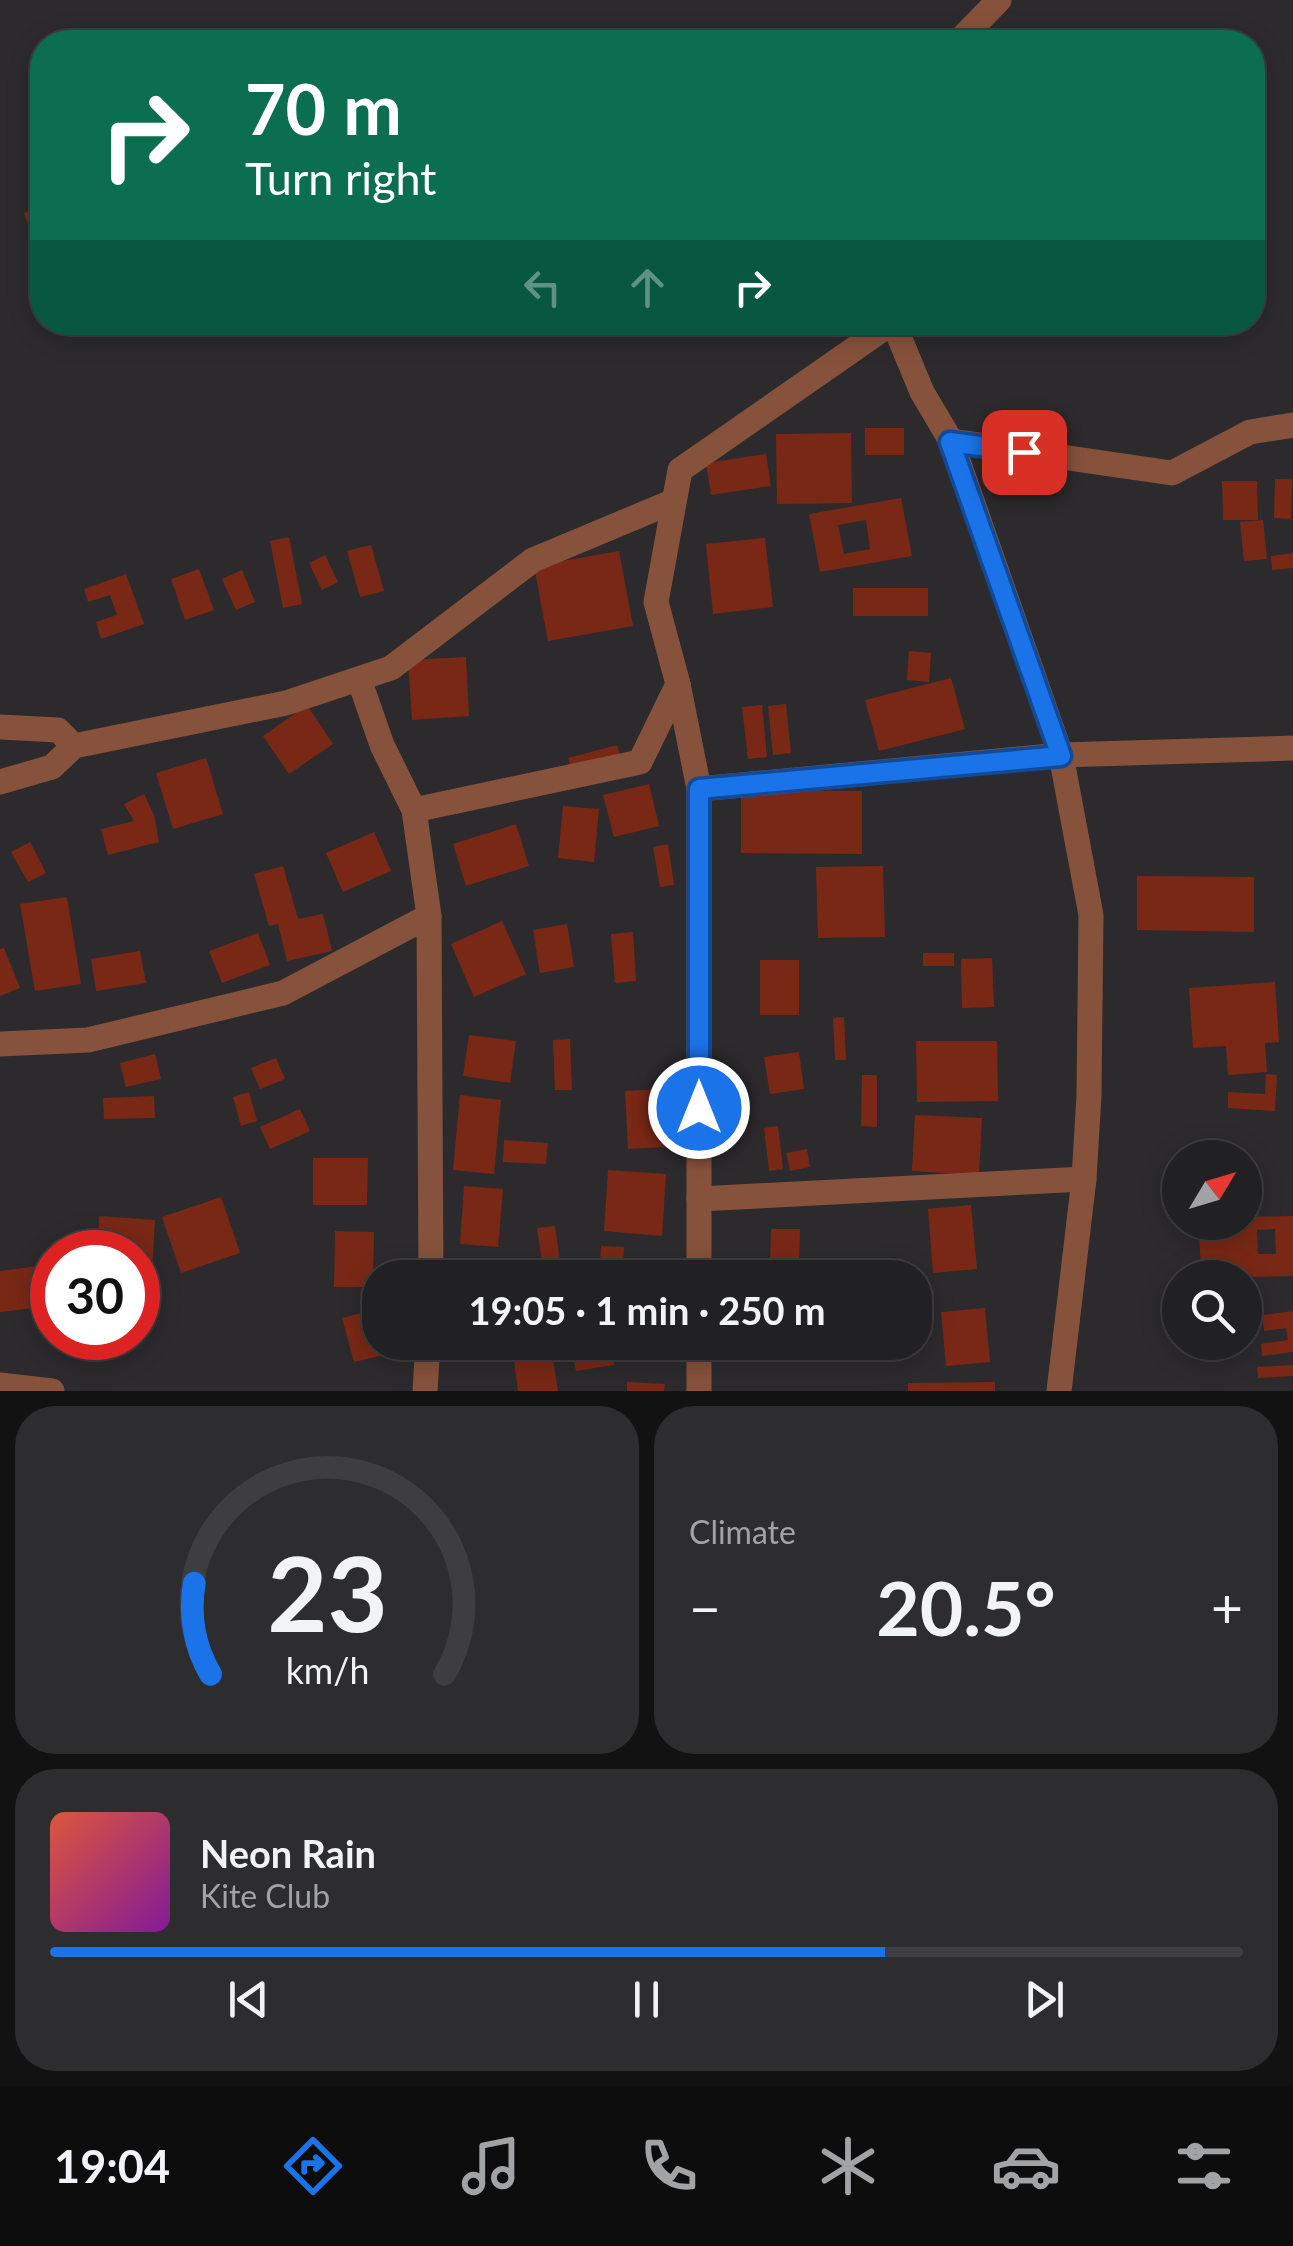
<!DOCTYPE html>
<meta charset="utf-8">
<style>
:root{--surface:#212022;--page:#2d2d2f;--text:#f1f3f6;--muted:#a2a3a5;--line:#3e3e40;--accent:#1a73e8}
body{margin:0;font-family:Lato,sans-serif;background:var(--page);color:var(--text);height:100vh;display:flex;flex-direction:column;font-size:38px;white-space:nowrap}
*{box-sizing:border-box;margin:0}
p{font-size:32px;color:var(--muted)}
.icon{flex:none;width:55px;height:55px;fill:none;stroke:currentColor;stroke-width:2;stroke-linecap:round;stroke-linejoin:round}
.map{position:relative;height:1391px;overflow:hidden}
.side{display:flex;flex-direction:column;gap:15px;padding:15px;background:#121213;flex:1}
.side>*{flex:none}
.hud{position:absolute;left:30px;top:30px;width:1235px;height:305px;border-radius:40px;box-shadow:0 5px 25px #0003,0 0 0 2px var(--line);background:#0b6e4f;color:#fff;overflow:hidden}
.needle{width:65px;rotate:52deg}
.fabs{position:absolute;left:1162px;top:1140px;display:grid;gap:20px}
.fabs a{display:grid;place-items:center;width:100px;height:100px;border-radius:50%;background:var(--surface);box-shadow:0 5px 25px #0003,0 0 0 2px var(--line);font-size:50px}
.speed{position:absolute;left:30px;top:1230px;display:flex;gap:20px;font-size:50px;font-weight:700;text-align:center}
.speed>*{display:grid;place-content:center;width:130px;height:130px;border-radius:50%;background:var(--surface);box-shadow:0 5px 25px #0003,0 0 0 2px var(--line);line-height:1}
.speed .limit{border:15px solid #d22;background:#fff;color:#111}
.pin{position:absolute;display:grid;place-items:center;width:85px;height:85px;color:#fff;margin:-42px;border-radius:20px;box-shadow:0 5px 15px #0006}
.me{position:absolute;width:110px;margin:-55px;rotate:0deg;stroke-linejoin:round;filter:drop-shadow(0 0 8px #0008)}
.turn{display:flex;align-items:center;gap:35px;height:210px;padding:0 50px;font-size:45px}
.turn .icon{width:130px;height:130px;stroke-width:2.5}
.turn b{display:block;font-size:70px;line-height:85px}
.lanes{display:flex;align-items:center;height:95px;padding:0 50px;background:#0003;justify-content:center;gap:50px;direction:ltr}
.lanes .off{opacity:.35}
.big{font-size:75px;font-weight:700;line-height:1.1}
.side .widget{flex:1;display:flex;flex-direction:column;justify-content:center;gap:15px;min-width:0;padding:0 35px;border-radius:40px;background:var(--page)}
.side .dial{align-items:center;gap:0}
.dial svg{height:260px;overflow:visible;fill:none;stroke:var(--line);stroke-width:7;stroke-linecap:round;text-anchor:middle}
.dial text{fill:var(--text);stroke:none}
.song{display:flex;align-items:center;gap:30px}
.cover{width:120px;height:120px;border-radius:15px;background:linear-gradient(135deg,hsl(10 70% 55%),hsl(290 70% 35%))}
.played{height:10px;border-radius:5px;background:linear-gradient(90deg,var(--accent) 70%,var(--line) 70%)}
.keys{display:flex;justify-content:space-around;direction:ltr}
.heat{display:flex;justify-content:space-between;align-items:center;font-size:55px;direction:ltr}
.side .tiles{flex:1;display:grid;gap:15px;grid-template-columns:1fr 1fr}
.widget:last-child{grid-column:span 2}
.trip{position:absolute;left:362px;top:1260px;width:570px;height:100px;border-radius:40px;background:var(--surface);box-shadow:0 5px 25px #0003,0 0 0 2px var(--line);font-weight:700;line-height:100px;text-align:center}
.dock{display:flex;height:160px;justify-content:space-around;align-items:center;background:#0d0d0e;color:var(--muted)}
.dock .icon{width:70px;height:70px}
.dock .selected{color:var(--accent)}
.dock b{font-size:45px;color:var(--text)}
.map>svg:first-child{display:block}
</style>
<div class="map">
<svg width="1293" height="1391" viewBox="0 0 1293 1391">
<rect width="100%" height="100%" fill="#2c2a2d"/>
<g fill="#7a2816" fill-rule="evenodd">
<polygon points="42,206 42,263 24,213"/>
<rect x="865" y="428" width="39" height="27"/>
<polygon points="851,433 852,503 777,504 776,434"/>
<polygon points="766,454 771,486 711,495 706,463"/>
<polygon points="1275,479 1292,479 1291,519 1274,518"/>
<polygon points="1222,481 1257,481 1258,520 1223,520"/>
<path d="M901,498L912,556L820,572L809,514ZM866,520L870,549L844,554L838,525Z"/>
<polygon points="1263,520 1267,559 1244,561 1240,522"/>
<polygon points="289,537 302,604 283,608 270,541"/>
<polygon points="765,538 773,607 713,614 706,544"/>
<polygon points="371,545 384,591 360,597 347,551"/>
<polygon points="619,551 633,626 548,641 534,566"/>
<polygon points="1293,553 1293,568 1272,570 1271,556"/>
<polygon points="325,555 338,582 322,590 309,563"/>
<polygon points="199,569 214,610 185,620 171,579"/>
<polygon points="242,570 255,602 236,610 222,579"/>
<polygon points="126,574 144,624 101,639 96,622 117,615 110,595 88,602 84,589"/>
<rect x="853" y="588" width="75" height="28"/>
<polygon points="909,651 931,653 929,682 907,680"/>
<polygon points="466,657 469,716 412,720 408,660"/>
<polygon points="951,678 965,729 879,751 865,700"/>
<polygon points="786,704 791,753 773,755 768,706"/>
<polygon points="307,705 333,744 289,774 263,736"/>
<polygon points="762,705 767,757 748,759 742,707"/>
<polygon points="617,745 621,761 573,774 568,758"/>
<polygon points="206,758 223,814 173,829 156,773"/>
<polygon points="649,784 659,826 614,837 603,795"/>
<polygon points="741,790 862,791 862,854 741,853"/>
<polygon points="144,794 154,815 159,842 108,855 101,829 134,821 124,804"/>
<polygon points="563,806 599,809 594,862 558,858"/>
<polygon points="516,824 529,866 466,886 453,844"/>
<polygon points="374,832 391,871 343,892 326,853"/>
<polygon points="30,842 46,873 28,882 11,852"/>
<polygon points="668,844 674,885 660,887 653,847"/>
<polygon points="283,866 298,919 323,914 332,951 287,961 278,924 269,926 254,874"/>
<polygon points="883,866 885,937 818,938 816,867"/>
<polygon points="1137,876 1254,877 1254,932 1137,930"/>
<polygon points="67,897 81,984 35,991 20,904"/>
<polygon points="502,921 526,974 474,997 451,944"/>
<polygon points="567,924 574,967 540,973 533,930"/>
<polygon points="633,932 636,981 615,983 611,934"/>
<polygon points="258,933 270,965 222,983 209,951"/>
<polygon points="4,948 20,988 0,996 0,949"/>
<polygon points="140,951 146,983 96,991 91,959"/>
<rect x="923" y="953" width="31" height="13"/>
<polygon points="992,958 994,1007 962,1008 961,959"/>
<rect x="760" y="960" width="39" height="55"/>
<polygon points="1275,982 1279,1042 1265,1043 1267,1072 1228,1075 1226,1046 1193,1048 1189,988"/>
<polygon points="844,1017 846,1060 835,1060 833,1018"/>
<polygon points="469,1035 516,1041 510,1083 463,1076"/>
<polygon points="570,1039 572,1090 555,1090 553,1040"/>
<polygon points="916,1041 997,1041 998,1101 917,1102"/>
<polygon points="799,1052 804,1089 770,1094 764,1057"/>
<polygon points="155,1054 161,1079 126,1087 120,1063"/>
<polygon points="276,1058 285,1079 260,1089 251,1068"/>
<polygon points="1266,1074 1277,1075 1275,1111 1228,1108 1228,1092 1265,1094"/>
<polygon points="862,1075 877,1075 877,1127 861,1126"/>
<polygon points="661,1089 665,1147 628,1149 625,1091"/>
<polygon points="249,1092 257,1121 241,1126 233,1097"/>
<polygon points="460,1095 501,1100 494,1174 453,1170"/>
<polygon points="154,1096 155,1118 104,1119 103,1098"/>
<polygon points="300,1109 310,1131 270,1149 260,1127"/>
<polygon points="915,1115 982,1118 979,1175 912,1171"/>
<polygon points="778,1126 783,1169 769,1171 764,1128"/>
<polygon points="504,1140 548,1143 546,1164 503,1162"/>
<polygon points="807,1149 810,1167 790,1171 786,1153"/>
<polygon points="313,1158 368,1158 367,1205 313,1205"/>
<polygon points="608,1170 666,1174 662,1236 604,1231"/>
<polygon points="464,1186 503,1189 498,1247 460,1244"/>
<polygon points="221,1197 240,1253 181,1273 162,1217"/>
<polygon points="971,1205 977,1269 933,1273 928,1209"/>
<polygon points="99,1216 155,1220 151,1291 138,1290 138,1246 98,1243"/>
<path d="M1293,1216V1276L1215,1278L1214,1268H1201L1199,1234L1210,1233L1209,1222H1245V1217ZM1275,1229L1276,1254H1258L1257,1230Z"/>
<polygon points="555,1226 560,1260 542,1262 537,1228"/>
<polygon points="771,1229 800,1229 799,1264 770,1264"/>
<polygon points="335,1231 374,1232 373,1287 334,1287"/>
<polygon points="601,1246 624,1247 623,1265 600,1264"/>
<polygon points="39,1266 45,1307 0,1312 0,1271"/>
<polygon points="462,1271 534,1272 534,1278 462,1278"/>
<polygon points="380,1308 380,1342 389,1342 392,1353 354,1362 342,1318"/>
<polygon points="985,1308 990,1362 946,1366 941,1312"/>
<polygon points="1293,1311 1293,1352 1262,1356 1261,1344 1288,1340 1286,1328 1264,1331 1262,1315"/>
<polygon points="1245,1318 1251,1318 1254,1339 1245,1340"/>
<polygon points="849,1342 861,1342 863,1356 851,1358"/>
<polygon points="551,1348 558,1391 518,1391 513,1354"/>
<polygon points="612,1350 614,1365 576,1371 573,1356"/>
<polygon points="1293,1365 1293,1376 1258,1378 1257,1367"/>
<polygon points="627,1382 665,1384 664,1391 627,1391"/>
<polygon points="995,1382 995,1391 908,1391 908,1383"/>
</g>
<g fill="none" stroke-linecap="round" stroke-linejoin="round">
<g stroke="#87523b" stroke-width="25">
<polyline points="951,441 1172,473 1250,432 1293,425"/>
<polyline points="359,679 382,745 414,810 429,916 431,1278"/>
<polyline points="0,727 58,730 74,746"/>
<polyline points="0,782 52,767 74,746 286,703 391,668 533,560 674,501"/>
<polyline points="699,789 1061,755 1293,748"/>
<polyline points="414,810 640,762 678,684"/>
<polyline points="0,1044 88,1040 283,993 429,916"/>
<polyline points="699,1199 1084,1179"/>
<polyline points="699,1278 699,789 678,684 656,602 680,470 893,322"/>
<polyline points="699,1342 699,1391"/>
<polyline points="0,1385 52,1391"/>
<polyline points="425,1391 428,1342"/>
</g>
<g stroke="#87523b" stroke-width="25">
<polyline points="958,42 999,0"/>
<polyline points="893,322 922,392 951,441 1061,755 1091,915 1089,1095 1084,1179 1059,1391"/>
</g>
</g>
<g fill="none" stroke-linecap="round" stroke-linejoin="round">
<g stroke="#114b97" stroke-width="25">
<polyline id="route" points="699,1108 699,789 1061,756 950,442 1024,452"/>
</g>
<use href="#route" stroke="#1a73e8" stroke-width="18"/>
</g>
</svg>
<div class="fabs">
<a><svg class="needle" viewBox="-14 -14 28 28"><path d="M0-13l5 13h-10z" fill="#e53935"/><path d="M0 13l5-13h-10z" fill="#a2a3a5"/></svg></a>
<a><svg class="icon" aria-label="search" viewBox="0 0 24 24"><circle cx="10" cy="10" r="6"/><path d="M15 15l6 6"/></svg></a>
</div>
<div class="speed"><div class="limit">30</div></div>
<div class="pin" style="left:1024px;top:452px;background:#d93025"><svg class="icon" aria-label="arrive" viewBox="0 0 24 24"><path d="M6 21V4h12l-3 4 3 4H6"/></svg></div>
<svg class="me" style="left:699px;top:1108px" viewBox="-20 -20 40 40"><circle r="17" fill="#1a73e8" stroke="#fff" stroke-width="3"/><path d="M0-11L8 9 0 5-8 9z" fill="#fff"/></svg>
<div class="trip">19:05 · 1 min · 250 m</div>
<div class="hud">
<div class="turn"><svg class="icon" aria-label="right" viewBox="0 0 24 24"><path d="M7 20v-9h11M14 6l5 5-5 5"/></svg><div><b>70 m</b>Turn right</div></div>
<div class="lanes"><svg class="icon off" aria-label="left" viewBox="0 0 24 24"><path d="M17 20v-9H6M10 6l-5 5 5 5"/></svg><svg class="icon off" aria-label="ahead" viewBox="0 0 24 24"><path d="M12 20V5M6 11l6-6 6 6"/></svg><svg class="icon" aria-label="right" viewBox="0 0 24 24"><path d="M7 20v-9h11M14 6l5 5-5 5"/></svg></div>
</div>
</div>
<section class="side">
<div class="tiles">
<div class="widget dial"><svg viewBox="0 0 100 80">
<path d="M14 69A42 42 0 1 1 86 69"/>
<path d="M14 69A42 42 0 0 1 9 41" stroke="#1a73e8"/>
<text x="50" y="56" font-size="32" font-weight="700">23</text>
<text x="50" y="72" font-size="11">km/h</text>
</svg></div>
<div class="widget"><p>Climate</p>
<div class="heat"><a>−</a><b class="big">20.5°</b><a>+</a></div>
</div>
<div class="widget">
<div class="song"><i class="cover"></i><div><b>Neon Rain</b><p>Kite Club</p></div></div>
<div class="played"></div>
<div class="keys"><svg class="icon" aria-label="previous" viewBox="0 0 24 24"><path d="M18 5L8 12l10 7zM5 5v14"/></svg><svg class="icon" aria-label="pause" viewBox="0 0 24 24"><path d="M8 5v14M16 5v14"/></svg><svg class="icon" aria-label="next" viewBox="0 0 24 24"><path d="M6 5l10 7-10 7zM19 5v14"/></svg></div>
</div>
</div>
</section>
<nav class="dock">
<b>19:04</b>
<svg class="icon selected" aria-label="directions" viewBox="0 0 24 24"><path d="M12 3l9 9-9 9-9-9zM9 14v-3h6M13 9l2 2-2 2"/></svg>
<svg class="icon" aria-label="music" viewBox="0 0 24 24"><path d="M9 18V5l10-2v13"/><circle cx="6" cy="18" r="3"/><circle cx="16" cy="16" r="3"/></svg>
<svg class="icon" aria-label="phone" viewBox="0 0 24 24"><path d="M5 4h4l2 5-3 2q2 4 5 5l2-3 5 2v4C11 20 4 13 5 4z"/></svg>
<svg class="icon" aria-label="climate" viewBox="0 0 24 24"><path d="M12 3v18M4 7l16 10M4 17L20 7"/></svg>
<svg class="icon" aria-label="car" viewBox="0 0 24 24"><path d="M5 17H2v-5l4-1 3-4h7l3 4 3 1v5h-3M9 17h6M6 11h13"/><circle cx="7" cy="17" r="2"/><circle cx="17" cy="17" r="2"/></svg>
<svg class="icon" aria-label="filters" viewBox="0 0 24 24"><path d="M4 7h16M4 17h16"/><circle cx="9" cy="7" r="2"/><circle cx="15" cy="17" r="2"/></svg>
</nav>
